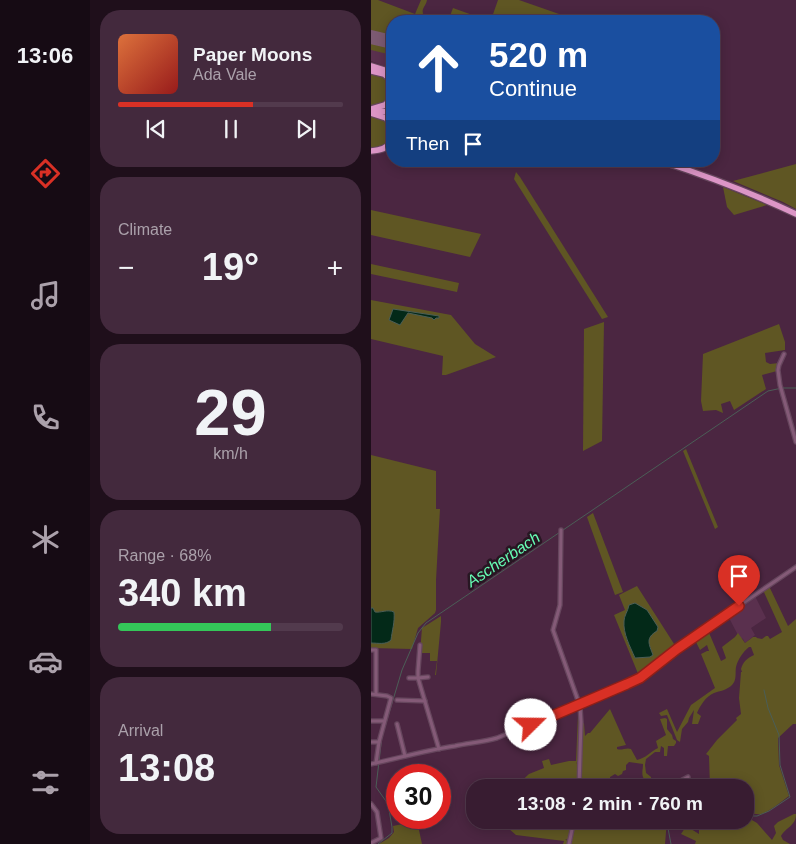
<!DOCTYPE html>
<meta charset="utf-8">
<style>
:root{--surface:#381c31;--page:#43293d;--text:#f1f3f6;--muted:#aba1ab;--line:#523a4d;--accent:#d93025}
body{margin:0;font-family:Arial,sans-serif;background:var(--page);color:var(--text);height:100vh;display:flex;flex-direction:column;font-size:19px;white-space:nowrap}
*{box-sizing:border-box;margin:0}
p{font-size:16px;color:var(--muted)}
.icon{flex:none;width:28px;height:28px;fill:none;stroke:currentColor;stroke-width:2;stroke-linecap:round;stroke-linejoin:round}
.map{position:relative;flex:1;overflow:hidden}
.details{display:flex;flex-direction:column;gap:10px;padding:10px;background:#1f0f1b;width:281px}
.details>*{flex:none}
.hud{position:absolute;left:15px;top:15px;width:334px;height:152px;border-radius:20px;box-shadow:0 2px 12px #0003,0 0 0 1px var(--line);background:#1a4fa0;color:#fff;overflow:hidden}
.speed{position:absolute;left:15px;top:764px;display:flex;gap:10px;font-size:25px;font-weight:700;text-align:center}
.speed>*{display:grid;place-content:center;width:65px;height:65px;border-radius:50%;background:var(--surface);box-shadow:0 2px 12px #0003,0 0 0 1px var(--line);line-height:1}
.speed .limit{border:8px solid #d22;background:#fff;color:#111}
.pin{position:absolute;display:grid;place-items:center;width:42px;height:42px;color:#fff;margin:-51px -21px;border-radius:50% 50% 50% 0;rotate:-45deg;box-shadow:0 0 5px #0007}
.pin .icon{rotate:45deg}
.me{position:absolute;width:55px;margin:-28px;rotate:68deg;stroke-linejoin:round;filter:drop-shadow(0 0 4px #0008)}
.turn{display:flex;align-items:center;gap:18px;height:105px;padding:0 20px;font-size:22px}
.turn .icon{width:65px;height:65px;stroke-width:2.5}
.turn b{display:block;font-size:35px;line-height:42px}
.then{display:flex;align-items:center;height:48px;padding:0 20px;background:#0003;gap:10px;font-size:19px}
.big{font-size:38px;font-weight:600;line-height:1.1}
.details .widget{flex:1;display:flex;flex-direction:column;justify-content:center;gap:8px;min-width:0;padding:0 18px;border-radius:20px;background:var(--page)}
.details .dial{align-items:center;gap:0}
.dial b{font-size:65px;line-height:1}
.song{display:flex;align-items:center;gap:15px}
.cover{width:60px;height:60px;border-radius:8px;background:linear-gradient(135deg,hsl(20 70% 55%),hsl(0 70% 35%))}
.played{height:5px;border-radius:2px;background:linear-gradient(90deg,var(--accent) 60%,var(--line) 60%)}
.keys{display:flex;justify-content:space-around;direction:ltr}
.heat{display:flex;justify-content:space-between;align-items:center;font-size:28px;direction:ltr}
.charge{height:8px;border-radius:4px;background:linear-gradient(90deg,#34c759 68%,var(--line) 0)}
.trip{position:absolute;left:95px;top:779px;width:288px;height:50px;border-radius:20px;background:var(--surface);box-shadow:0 2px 12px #0003,0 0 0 1px var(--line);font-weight:600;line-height:50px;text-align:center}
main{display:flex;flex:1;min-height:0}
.menu{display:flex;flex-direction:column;width:90px;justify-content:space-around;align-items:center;background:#160b14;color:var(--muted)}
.menu .icon{width:35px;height:35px}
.menu .selected{color:var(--accent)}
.menu b{font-size:22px;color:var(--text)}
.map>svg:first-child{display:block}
</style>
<main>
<nav class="menu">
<b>13:06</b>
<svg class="icon selected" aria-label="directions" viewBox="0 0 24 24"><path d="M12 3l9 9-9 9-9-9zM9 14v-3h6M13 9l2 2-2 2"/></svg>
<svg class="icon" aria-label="music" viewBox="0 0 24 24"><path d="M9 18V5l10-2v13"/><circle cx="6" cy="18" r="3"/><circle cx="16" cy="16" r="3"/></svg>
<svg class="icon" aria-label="phone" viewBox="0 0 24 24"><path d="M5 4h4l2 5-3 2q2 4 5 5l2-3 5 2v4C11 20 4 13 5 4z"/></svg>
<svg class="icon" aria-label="climate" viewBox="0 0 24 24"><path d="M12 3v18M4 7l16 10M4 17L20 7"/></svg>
<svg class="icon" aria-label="car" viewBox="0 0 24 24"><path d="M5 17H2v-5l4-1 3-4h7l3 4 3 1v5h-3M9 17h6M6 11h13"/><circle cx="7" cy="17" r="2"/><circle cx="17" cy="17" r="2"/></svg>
<svg class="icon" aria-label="filters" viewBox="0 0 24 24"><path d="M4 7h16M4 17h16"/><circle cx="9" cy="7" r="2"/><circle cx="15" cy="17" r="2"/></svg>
</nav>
<section class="details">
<div class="widget">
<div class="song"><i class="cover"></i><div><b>Paper Moons</b><p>Ada Vale</p></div></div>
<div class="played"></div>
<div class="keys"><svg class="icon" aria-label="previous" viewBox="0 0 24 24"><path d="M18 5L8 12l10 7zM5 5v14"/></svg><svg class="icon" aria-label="pause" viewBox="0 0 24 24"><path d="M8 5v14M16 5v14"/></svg><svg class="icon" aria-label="next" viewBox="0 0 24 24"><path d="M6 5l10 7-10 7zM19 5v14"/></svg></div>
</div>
<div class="widget"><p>Climate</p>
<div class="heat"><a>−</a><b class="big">19°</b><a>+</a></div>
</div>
<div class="widget dial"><b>29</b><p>km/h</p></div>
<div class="widget"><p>Range · 68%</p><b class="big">340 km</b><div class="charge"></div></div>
<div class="widget"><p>Arrival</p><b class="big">13:08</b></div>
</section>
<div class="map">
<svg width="425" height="844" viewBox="0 0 425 844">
<rect width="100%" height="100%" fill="#4b2641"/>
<g fill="#5a304e">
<polygon points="0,23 21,29 21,69 0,61"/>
<polygon points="384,596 395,618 380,628 384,635 374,643 372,639 368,637 356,614"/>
</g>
<g fill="#5f5623" fill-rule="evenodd">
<path d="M0,0H7L44,14L50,0H56C55,7 49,8 53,16L68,21H21V55L0,50Z"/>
<polygon points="127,0 148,0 208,21 123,21 120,20"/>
<polygon points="82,8 107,17 106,21 77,21 77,19 79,16"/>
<path d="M0,73L13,75L21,84C21,103 18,102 0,106Z"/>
<path d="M0,115L14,119L21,127C21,146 17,146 0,149Z"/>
<polygon points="425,164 425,209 412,202 362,181"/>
<polygon points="145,172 149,177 237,317 231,319 143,179"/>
<polygon points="352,187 396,205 363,215 356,207"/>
<polygon points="0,210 110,234 99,257 0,235"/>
<polygon points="0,264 88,283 86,292 0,274"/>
<polygon points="0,300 80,315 104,344 125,357 75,375 71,375 72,356 0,339"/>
<polygon points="233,322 231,441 212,451 213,329"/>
<polygon points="408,324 414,342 414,350 394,353 395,362 399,364 408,363 406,371 391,375 395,389 363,410 359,401 350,404 352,413 345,410 332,411 330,401 332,354"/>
<polygon points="315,449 347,527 344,529 312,451"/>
<polygon points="0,455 65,471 65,509 69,509 65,580 65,610 64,613 47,628 41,649 0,648"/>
<polygon points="222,513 252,592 244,595 216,517"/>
<path d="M266,586L305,647L268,676L243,615L254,610L248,595ZM257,611L280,635L277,641L282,655L264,658C257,641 248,629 257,611Z"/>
<path d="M398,586L417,626L425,619V724H422L407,738L408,765L418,796C411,801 398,812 390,814C385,815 379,812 374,814V788L339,787L338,756L335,754L346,740L366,720L365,718L370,714L368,698L370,672H371L370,669C372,662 376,658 383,655L380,647H378C372,652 367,659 365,667C364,673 366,680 361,685C356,690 349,691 343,693C335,696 329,706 326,713L330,716L327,724H321L323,710L318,718L317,722L311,729L309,742L306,740L296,715L290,716L288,713L296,709L306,732L320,705L344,688L330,654L336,651H338L336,645L329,650L323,638L336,628L350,661L354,659L355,658L351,647L364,637L367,633L374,643L382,637H385L386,638L391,639L395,636H397L399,639L411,632L392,590Z"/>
<polygon points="70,616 70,622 65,675 64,675 66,661 59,661 59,653 49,653 51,628"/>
<path d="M239,709L255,745L246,747V749C251,751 255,747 260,749L266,760C275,758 279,752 287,748L285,741L295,735L289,719L294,718L296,719V729L301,735L302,739L305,741V743L303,746H297L296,756H293V748L290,746L289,752H284L275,759L274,765L275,773L280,777V779H273C270,774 272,770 272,764L258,762L255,765V770L252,771L251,774L247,776L244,774L239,777L240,787L209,788L211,724L213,723L214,736L217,733H219Z"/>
<polygon points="207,714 209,715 208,762 205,763 208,764 207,787 143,788 158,774 173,768 171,761 178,759 180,765 198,761 205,761"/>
<path d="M423,814H425C425,826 415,827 410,836L412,840L419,844H324L325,841L310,834L314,828L320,829L328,834V822L321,820H374V816L386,823L401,840L405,833L403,826L407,822Z"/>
<polygon points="107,820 203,820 202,826 196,825 196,828 201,829 198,840 194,839 199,843 198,844 192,844 193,841 145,835 130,822"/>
<polygon points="212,820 254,820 254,823 257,824 287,827 288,820 296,820 294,844 199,844 203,827"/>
<polygon points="46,821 51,844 8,844 18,838 23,832 22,826"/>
</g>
<g fill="#032918" stroke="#4b5e57">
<polygon points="22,309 68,316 68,318 65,318 63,320 61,318 37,313 29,325 18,320"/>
<path d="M264,603L276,610L287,627L286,631C274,638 278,644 282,655L279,657L264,658C259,646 252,634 253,621C253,616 257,611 258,605Z"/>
<path d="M0,608H2L4,612C10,613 16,609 23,612C24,622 21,631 20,640C15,645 7,643 0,643Z"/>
</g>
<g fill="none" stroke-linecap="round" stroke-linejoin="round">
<g stroke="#4b5e57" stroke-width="1">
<polyline points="13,730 31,670 47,633 55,623 397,391 411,388 425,388"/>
<polyline points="374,816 386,816 398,811 419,797 409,765 408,735 397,708 393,690"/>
<polyline points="300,821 302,820"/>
<polyline points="296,823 300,844"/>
<polyline points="7,844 21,833 21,827 17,804 5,787 11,736"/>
</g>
<polyline stroke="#7c5a72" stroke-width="14" points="0,37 21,42"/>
<g stroke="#66465d" stroke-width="5.5">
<g id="minor">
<polyline points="413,354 408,365 407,370 409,385 425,442"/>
<polyline points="190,530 189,605 182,630 209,706 210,722 208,788"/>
<polyline points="49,645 47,671 47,678 68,749"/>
<polyline points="0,650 5,650 5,694"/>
<polyline points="38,678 48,678"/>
<polyline points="47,678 57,677"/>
<polyline points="0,694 16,696 20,698 8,742 5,763"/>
<polyline points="26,700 54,701"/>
<polyline points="0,721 13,721"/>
<polyline points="26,724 34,756"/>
<polyline points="0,742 8,742"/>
<path d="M0,764C28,758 56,750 84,746C98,743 112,742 126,738L256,684C279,672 298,654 319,639C354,615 390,591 425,567"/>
<polyline points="298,787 317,777"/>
<polyline points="0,804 6,812 10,838 0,843"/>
<polyline points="297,820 299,826"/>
<polyline points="202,824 211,820"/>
<polyline points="198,844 203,820"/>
</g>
</g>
<g stroke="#66465d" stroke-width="8">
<g id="highway">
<polyline points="0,66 13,70 21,74"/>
<polyline points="0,71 13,74 21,81"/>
<polyline points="0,109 14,105 21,98"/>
<polyline points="3,111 21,112"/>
<polyline points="0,113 15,118 21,125"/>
<path d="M0,151C9,150 16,149 21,141"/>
<path d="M290,161C336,176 381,193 425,214"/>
</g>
</g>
<use href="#minor" stroke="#845a77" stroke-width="3"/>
<use href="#highway" stroke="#dc95c6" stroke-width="5.5"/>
</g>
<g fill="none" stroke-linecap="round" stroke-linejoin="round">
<g stroke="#8d1f18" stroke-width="12">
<polyline id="route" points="160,725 256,684 269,678 306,649 368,606"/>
</g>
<use href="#route" stroke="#d93025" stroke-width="9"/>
</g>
<g text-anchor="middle" stroke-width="5" stroke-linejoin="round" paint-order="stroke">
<g font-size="16" font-style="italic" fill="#66fdb4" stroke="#271622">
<text transform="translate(132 559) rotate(-34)" y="6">Ascherbach</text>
</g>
</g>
</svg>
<div class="speed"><div class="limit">30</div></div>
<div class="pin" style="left:368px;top:606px;background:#d93025"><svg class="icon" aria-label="arrive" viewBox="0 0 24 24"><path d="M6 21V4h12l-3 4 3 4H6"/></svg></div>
<svg class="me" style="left:160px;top:725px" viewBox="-20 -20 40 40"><circle r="19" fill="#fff"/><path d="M0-13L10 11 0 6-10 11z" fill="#d93025"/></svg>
<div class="trip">13:08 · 2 min · 760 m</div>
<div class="hud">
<div class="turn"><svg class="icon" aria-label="ahead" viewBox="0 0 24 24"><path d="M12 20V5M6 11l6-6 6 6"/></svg><div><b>520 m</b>Continue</div></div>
<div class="then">Then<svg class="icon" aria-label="arrive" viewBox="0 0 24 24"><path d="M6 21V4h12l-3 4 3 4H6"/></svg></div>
</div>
</div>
</main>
